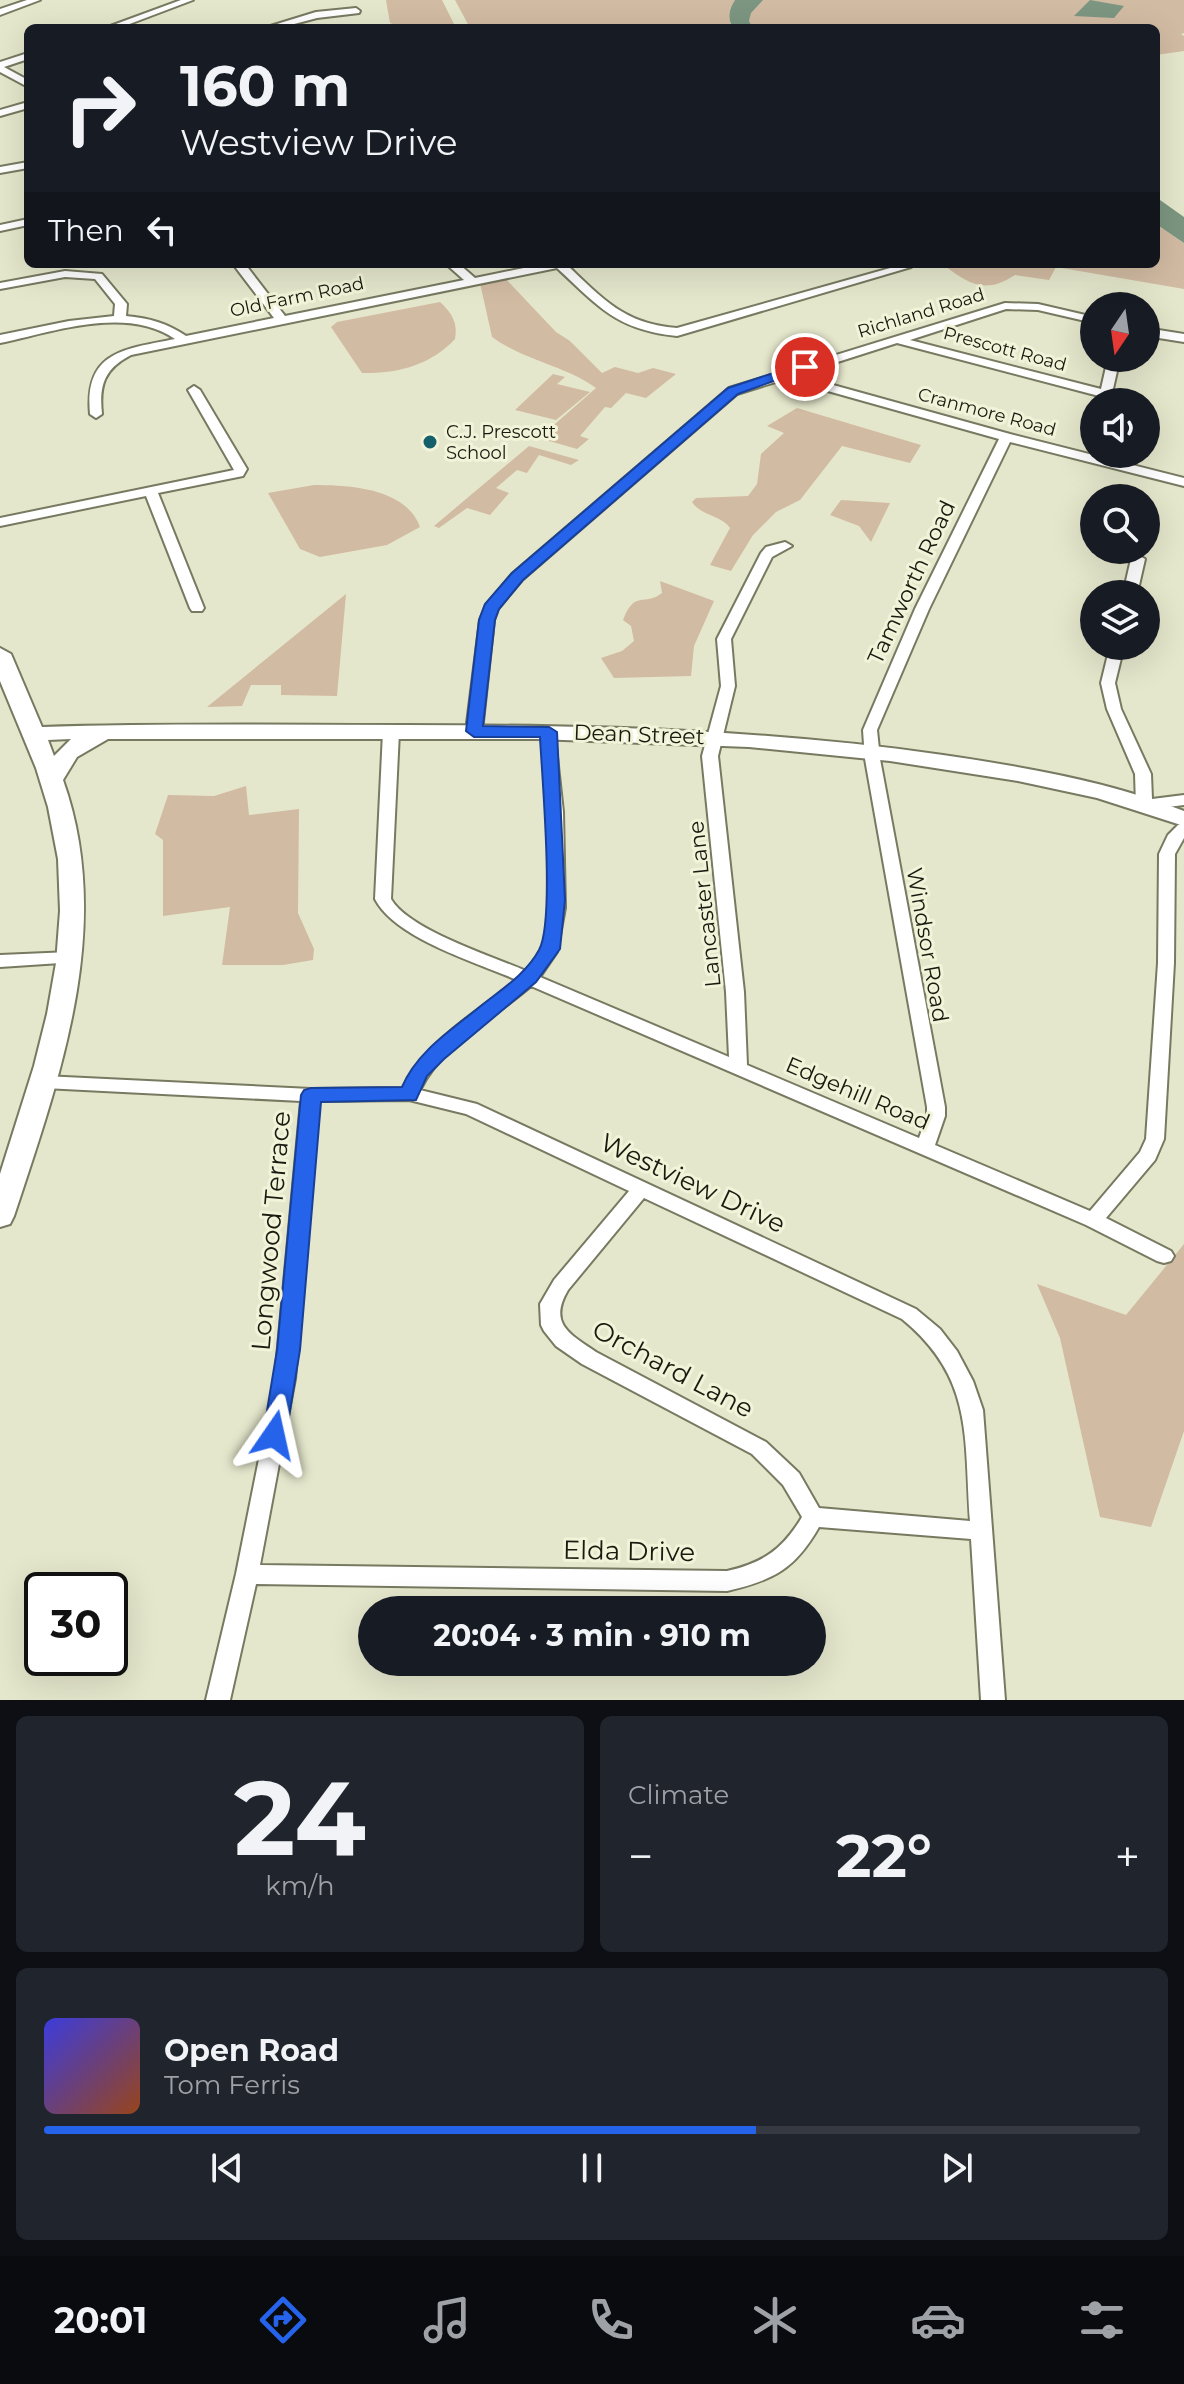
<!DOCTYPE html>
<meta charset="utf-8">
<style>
:root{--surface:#171b24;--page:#20242c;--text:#f1f3f6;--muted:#9ea1a6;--line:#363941;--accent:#2563eb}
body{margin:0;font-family:Montserrat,sans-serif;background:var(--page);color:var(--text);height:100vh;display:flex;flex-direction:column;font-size:30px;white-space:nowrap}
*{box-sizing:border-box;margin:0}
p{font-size:26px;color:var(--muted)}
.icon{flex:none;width:44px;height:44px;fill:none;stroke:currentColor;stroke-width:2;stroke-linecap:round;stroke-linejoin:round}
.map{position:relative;height:1700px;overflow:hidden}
.details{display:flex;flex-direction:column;gap:16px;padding:16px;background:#0d0f14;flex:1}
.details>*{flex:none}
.top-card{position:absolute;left:24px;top:24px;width:1136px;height:244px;border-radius:12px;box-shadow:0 8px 32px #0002;background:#171b24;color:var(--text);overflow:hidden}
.needle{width:52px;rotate:193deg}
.tools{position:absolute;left:1080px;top:292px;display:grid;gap:16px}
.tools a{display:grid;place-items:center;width:80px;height:80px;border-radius:50%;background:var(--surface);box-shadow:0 8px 32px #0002;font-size:40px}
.speed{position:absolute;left:24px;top:1572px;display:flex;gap:16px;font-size:40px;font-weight:700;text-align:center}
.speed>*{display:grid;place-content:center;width:104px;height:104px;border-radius:50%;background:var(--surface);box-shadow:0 8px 32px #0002;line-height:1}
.speed .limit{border:4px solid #111;border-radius:12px;background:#fff;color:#111}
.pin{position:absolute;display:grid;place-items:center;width:68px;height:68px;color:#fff;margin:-34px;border:4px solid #fff;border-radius:50%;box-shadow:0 2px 8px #0007}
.me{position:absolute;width:88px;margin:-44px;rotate:11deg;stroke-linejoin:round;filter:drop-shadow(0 0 6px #0008)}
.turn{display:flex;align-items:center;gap:28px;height:168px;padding:0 24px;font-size:36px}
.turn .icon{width:104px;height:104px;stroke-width:2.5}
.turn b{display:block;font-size:56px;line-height:68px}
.then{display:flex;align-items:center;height:76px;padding:0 24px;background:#0003;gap:16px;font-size:30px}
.big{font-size:60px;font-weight:700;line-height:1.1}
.details .widget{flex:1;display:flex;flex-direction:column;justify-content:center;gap:12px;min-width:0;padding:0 28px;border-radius:12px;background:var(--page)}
.details .dial{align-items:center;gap:0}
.dial b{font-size:104px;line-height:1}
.song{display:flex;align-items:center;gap:24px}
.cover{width:96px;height:96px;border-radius:12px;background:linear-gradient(135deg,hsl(240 70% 55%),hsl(20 70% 35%))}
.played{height:8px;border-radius:4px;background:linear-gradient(90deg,var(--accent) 65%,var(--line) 65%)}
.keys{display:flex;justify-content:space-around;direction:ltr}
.heat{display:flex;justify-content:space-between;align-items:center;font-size:44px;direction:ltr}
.details .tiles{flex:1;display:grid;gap:16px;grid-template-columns:1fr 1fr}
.widget:last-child{grid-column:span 2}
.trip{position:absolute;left:358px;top:1596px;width:468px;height:80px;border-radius:40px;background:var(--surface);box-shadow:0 8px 32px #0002;font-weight:700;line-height:80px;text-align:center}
.dock{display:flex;height:128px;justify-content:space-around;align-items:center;background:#090b0e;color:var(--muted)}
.dock .icon{width:56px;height:56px}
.dock .selected{color:var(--accent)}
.dock b{font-size:36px;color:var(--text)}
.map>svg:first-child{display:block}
</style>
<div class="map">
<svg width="1184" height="1700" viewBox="0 0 1184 1700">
<rect width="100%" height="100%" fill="#e5e7cc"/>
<g fill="#d2bba3">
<polygon points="386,0 442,0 456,28 403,28 390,23"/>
<path d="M455,0H735C729,9 727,18 733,28H470Z"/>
<polygon points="753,0 1184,0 1184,33 1181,34 1184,36 1184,51 1156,55 1156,28 753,28 749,21"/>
<path d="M1156,224L1184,243V289L1056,267L1049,280L1015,275C986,294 970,285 945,266L1156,264Z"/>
<path d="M505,278L556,332L570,341L602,373L615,367L638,373L653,368L676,374L646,398L626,393L611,408L605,407L580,436L589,439L577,449L539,438L596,388C564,365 525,361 492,337L480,283Z"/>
<path d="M440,302C452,313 458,323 455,339C431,365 397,374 362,373L331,327L337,322Z"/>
<polygon points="553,374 565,377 557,384 590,392 556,420 515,410"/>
<path d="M797,408L921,445L910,463L842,446L800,500L776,512L753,535L731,571L710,565L730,528C721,515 701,516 692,502L696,498L748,496L757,484L761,454L784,433L767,426Z"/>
<polygon points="529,446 579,460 571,465 539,455 527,473 517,470 496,488 509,493 490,515 467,508 439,528 434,526"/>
<path d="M314,485C349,485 406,488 420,527L387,545L320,557L300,549L268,493Z"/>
<polygon points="841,500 890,503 871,542 859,526 830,515"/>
<path d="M660,581L714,601L694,646L691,676L614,678L601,658L622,651L634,641L631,626L623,620C635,589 644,607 662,593Z"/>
<polygon points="346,594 337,696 281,695 281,685 251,685 242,706 207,707"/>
<polygon points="246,786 249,815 299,809 298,913 314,949 313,960 283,965 222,965 230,907 163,916 163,840 155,834 168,795 214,796"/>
<polygon points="1184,1244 1184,1431 1151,1527 1100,1517 1060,1338 1037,1284 1126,1315"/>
</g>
<g fill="#7c9681">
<path d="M735,0H763L751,13L749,21L753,28H733C727,18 729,9 735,0Z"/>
<polygon points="1090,0 1124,6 1114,18 1074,16"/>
<polygon points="1156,185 1160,200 1184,217 1184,243 1156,224"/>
</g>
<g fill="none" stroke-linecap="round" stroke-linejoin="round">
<g stroke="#777960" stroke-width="4">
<g id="street">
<polygon points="27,0 40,0 0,15 0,9"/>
<polygon points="181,0 193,0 119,28 105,28"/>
<polygon points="356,8 360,11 359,13 317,18 279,28 264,28 316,12"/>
<polygon points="28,53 28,59 4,67 28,80 28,87 0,72 0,62"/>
<polygon points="28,102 28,108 0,116 0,110"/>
<polygon points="28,162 28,168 0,173 0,167"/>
<polygon points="28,219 28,225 0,231 0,225"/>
<path d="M233,264H245L285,316L464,280L446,264H459L475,278L543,264H566C603,299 624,324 677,328L901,265L911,267L677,336C617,330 599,307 557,268L131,355C104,369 99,385 102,414L96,418L90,414C84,351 125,349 175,339C126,305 53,332 0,343V335L69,321L114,316L115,304L95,279L65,277L0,289V283L65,271L102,274L127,304L126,316C149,318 167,323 186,336L274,318Z"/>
<path d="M1005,303L1038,304L1094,317V323L1038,310L1006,309L910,340L1101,389L1108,358H1120L1110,402H1098L1099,396L897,343L797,375L1010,434L1184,478V486L1010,442L929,609L877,730L880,759L945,1107V1116L935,1145L1090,1211L1140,1152L1146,1139L1158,963L1159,854L1168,835L1178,825L1184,823V838L1175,854L1174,963L1164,1139L1155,1160L1106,1218L1171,1251L1174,1256L1171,1261L1164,1263L1157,1261L1086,1225L531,986C494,1018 442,1045 420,1090L477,1104L916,1309L940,1329L957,1351L973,1381L983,1410L1005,1700H981L971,1539L819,1527C795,1569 774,1580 727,1591L256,1584L230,1700H206L236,1574L275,1379L301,1101L44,1088L38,1086L35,1082L38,1078L44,1076L311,1089L403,1088C427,1040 477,1012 517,980C476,962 396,939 375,899L383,732L391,727L399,732L391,899C409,930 492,956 526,971C532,965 538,958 541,951C560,900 545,788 541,732L549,727L554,729L563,812L565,908L557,952L540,977L729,1057L726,992L702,756L721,686L717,639L761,553L766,547L785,542L792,546L772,557L731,639L735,686L718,756L744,992L747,1065L919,1138L927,1116V1107L865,759L863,730L915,609L999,439L785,379L737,394L522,580L498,609L494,620L482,731L474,736L466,731L480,620L486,605L512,574L729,388ZM409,1100L466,1114L629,1191L554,1280L540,1304L541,1325L544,1331L556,1346L582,1364L752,1454L783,1485L802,1517C783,1549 763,1563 727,1571L260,1565L295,1379L319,1101ZM644,1198L902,1319C974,1378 964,1437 970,1521L819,1508L799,1473L766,1442L596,1352C570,1334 548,1324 568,1290Z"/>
<polygon points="1146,328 1184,334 1184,342 1146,336"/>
<polygon points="194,386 200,390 247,469 243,476 158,493 204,608 202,611 192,611 190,608 146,496 0,526 0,518 234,470 188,390"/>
<polygon points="1138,555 1145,559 1137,594 1123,594 1131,559"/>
<polygon points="1110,646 1124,646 1115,683 1121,709 1151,774 1152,799 1184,795 1184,805 1144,810 1136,805 1135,774 1107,709 1101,683"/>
<polygon points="70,952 76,954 78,958 76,962 0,967 0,955"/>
</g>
</g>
<g stroke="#777960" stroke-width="4">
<path id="secondary" d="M0,648L11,654L42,727C163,723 284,725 405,725C585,725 764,729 943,755C1024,767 1107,781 1184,811V826L1097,798L1018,781L890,761L749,747L537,739H108L77,757L63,780C115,925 60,1077 14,1216L10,1224L0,1227V1174L34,1066L47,1014L56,963L60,911L58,859L48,807L36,768L0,681ZM71,739L54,756L48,740Z"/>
</g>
<use href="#street" fill="#fff" fill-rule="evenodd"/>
<use href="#secondary" fill="#fff" fill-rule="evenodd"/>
</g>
<path fill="#2563eb" stroke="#184099" stroke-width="2" d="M801,364L812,367L738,394L523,580L499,609L495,620L483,726L549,727L557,732L565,900L560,949L536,982L444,1059L427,1076L416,1100L321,1102L300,1350L286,1435L283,1442L274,1444L266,1442L263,1435L277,1350L301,1095L304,1090L311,1088L402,1087C417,1051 453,1029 482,1005C502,989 526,974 539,950C555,921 542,778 540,737H474L466,731L479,620L485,604L512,573L728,388Z"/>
<circle fill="#15606d" stroke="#f2f4d9" stroke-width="3" cx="430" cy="442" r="8"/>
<g text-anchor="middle" stroke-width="6" stroke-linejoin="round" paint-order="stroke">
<g font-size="18" fill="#191a10" stroke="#f2f4d9">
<text transform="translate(297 297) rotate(-12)" y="6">Old Farm Road</text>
<text transform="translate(921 313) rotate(-17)" y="6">Richland Road</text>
<text transform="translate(1005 349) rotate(15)" y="6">Prescott Road</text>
<text transform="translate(987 412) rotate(15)" y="6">Cranmore Road</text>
</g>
<g font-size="18" fill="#191a10" stroke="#f2f4d9" text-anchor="start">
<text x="446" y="438">C.J. Prescott<tspan x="446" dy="21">School</tspan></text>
</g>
<g font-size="22" fill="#191a10" stroke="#f2f4d9">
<text transform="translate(911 582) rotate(-65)" y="8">Tamworth Road</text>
<text transform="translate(639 734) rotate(2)" y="8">Dean Street</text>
<text transform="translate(704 904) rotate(-96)" y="8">Lancaster Lane</text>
<text transform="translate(928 945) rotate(80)" y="8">Windsor Road</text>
<text transform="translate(858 1093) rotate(23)" y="8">Edgehill Road</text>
</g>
<g font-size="26" fill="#191a10" stroke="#f2f4d9">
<text transform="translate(693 1183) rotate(25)" y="9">Westview Drive</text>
<text transform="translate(271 1231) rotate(-85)" y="9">Longwood Terrace</text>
<text transform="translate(673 1369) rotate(28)" y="9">Orchard Lane</text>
<text transform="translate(629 1551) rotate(1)" y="9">Elda Drive</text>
</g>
</g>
</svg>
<div class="tools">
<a><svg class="needle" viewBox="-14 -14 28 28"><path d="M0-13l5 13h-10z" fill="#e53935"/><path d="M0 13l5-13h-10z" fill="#9ea1a6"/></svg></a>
<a><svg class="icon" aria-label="sound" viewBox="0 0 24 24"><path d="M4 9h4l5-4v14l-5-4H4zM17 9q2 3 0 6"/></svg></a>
<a><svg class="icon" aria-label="search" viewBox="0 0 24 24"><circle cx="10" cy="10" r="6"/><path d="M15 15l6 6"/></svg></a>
<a><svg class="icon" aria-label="layers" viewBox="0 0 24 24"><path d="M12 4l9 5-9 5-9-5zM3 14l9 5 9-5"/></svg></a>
</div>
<div class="speed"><div class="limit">30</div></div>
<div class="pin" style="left:805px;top:367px;background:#d93025"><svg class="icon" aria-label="arrive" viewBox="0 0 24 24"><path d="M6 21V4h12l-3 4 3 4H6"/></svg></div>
<svg class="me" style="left:274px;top:1435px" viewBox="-20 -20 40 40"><path d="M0-17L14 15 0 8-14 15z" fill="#2563eb" stroke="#fff" stroke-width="4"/></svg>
<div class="trip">20:04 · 3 min · 910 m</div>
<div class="top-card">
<div class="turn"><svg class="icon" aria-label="right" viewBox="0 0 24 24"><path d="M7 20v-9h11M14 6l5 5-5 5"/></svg><div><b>160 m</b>Westview Drive</div></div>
<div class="then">Then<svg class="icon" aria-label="left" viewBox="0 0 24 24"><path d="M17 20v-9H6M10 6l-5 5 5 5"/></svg></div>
</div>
</div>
<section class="details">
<div class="tiles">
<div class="widget dial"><b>24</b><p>km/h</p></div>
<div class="widget"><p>Climate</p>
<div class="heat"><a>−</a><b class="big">22°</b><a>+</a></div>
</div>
<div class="widget">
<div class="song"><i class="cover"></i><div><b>Open Road</b><p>Tom Ferris</p></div></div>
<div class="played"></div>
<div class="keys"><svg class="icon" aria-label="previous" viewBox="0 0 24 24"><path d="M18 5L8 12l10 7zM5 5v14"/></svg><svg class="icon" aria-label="pause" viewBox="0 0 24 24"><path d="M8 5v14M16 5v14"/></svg><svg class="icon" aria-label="next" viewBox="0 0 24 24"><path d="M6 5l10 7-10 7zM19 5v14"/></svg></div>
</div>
</div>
</section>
<nav class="dock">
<b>20:01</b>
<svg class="icon selected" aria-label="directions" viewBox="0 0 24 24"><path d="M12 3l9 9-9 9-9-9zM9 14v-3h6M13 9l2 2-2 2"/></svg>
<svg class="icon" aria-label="music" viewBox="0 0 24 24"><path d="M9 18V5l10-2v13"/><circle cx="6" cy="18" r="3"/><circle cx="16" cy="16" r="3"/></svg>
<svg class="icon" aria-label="phone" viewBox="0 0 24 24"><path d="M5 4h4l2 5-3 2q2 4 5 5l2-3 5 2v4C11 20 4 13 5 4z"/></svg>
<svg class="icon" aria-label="climate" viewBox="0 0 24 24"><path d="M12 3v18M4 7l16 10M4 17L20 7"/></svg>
<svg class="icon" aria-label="car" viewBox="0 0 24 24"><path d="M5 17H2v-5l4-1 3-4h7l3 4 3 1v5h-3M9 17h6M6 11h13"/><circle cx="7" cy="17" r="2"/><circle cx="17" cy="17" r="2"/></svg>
<svg class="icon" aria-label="filters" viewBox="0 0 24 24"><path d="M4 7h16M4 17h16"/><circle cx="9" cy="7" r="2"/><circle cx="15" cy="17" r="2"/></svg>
</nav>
